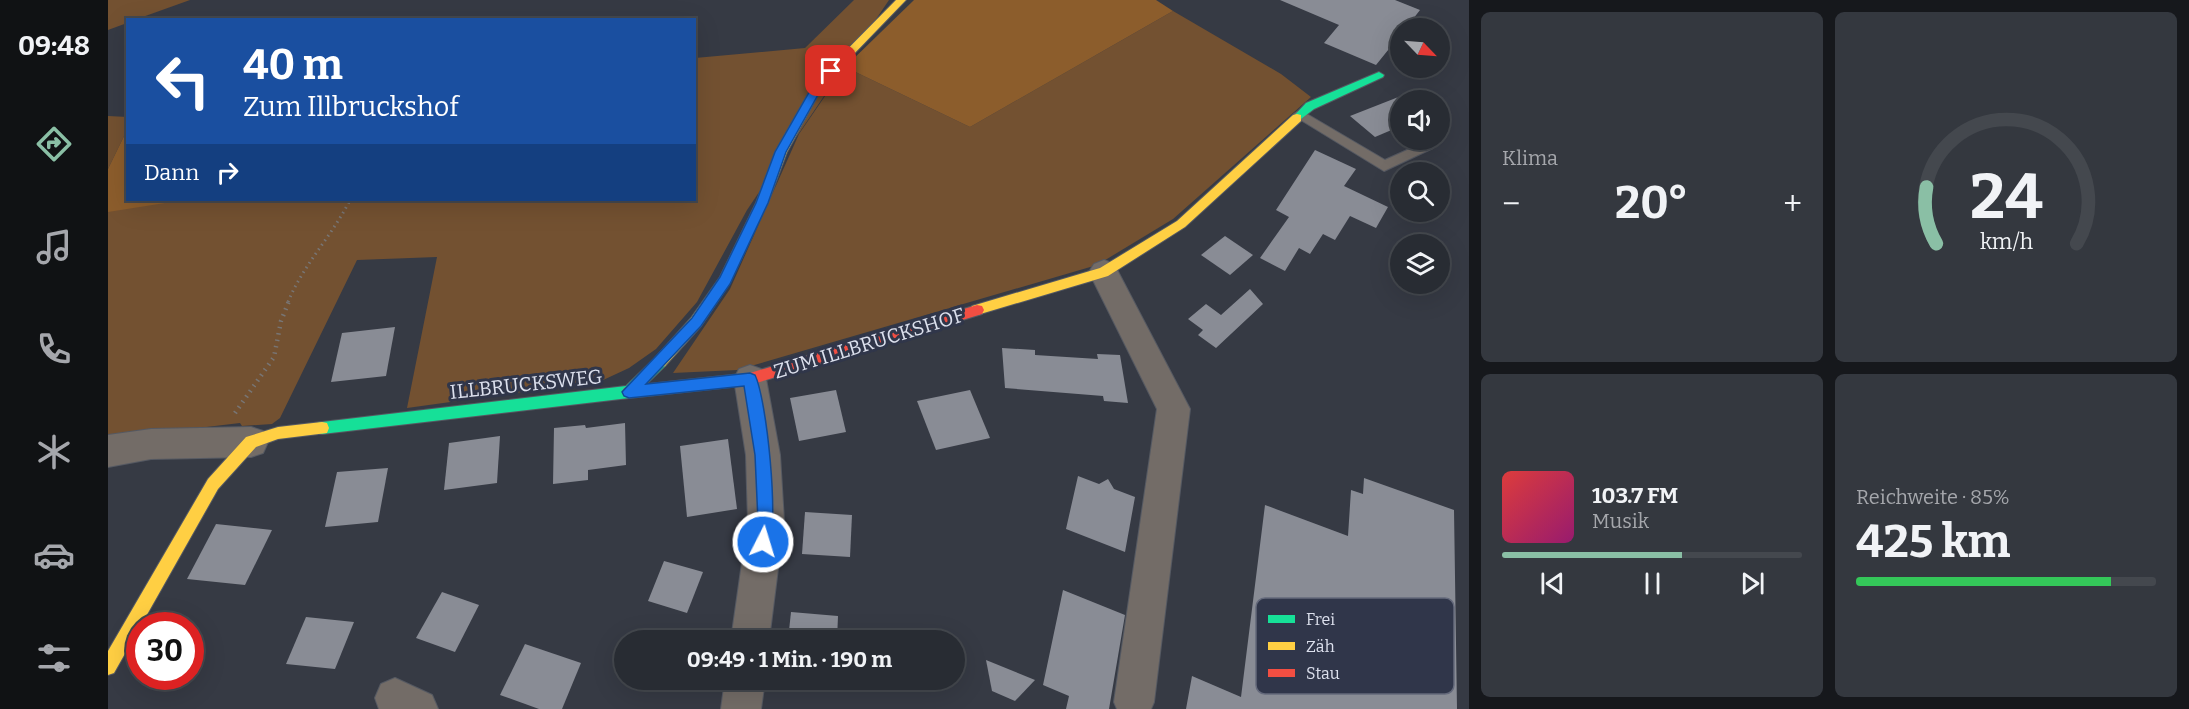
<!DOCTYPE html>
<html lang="de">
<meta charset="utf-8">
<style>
:root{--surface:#282c33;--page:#34383f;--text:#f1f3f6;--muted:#a5a7ac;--line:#44484e;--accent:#8abfa5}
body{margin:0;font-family:Bitter,serif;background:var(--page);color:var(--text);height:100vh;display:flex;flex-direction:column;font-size:22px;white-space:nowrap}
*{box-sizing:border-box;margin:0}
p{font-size:20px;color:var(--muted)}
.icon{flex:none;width:33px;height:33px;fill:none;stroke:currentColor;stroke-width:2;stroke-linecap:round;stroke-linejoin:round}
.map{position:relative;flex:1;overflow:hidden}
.details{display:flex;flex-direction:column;gap:12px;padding:12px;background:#16181c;width:720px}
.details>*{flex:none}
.hud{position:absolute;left:18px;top:18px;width:570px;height:183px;border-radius:0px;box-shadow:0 6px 24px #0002,0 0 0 2px var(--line);background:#1a4fa0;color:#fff;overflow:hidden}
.needle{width:39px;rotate:115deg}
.fabs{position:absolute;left:1282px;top:18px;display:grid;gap:12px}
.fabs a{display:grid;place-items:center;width:60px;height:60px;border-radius:50%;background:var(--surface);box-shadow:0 6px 24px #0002,0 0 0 2px var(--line);font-size:30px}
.speed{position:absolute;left:18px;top:612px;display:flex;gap:12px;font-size:30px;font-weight:700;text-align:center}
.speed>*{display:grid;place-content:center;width:78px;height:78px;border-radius:50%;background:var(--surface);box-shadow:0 6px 24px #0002,0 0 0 2px var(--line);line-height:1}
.speed .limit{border:9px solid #d22;background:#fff;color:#111}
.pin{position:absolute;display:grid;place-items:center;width:51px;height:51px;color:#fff;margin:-26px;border-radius:12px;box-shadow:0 3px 9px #0006}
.me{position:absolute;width:66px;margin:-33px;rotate:5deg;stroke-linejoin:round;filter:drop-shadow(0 0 4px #0008)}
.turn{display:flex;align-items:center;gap:21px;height:126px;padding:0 18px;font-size:27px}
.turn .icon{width:78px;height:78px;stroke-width:2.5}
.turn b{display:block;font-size:42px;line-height:51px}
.then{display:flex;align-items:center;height:57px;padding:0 18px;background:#0003;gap:12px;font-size:22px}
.big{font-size:45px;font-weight:700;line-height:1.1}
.details .widget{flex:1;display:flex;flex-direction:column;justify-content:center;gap:9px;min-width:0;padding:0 21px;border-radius:9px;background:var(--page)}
.details .dial{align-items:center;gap:0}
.dial svg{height:156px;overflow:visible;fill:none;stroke:var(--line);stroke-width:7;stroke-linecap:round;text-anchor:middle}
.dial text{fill:var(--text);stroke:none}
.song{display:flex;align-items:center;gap:18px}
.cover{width:72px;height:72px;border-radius:9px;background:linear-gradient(135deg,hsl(0 70% 55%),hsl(320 70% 35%))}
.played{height:6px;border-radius:3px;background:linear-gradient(90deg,var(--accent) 60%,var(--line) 60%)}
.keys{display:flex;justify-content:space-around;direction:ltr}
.heat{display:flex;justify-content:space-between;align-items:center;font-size:33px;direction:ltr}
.charge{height:9px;border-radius:4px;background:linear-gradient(90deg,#34c759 85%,var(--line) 0)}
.details .tiles{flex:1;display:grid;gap:12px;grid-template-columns:repeat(2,1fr)}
.trip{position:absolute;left:506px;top:630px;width:351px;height:60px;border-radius:30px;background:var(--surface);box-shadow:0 6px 24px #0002,0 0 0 2px var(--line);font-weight:700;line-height:60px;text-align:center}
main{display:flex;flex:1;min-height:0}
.tabs{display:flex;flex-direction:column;width:108px;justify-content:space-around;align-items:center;background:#101214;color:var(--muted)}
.tabs .icon{width:42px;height:42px}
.tabs .on{color:var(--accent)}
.tabs b{font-size:27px;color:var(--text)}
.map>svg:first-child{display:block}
</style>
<main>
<nav class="tabs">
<b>09:48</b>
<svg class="icon on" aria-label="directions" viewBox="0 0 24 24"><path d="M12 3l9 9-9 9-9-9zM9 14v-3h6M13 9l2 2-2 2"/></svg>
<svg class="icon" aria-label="music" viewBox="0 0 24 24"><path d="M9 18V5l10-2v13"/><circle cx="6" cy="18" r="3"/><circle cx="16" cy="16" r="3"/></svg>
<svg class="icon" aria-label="phone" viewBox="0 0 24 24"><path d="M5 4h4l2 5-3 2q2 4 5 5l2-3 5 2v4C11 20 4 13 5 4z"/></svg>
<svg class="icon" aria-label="climate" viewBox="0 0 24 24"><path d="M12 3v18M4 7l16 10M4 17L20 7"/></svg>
<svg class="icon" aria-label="car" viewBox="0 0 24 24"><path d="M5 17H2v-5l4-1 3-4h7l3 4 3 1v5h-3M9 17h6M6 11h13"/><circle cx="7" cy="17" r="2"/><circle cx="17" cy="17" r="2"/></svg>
<svg class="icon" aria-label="filters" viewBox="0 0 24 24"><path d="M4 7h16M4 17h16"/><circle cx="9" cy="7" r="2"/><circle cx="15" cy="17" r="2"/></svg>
</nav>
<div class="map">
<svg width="1361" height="709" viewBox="0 0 1361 709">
<rect width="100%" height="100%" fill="#363a44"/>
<g fill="#735131">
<polygon points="0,0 82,0 29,19 20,20 19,23 0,30"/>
<polygon points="746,0 781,0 639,210 589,302 548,349 521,368 493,381 299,408 329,257 249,260 172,418 164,424 134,426 132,423 31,435 0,442 0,199 586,200 587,58 697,48"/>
<polygon points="1065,11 1173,74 1203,97 1065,219 989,265 629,370 565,373 622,289 691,134 737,67 862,127"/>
<polygon points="0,116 20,117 19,130 0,169"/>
</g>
<g fill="#8c5d2c">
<polygon points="806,0 1048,0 1065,11 862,127 737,67"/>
<polygon points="19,130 20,200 76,200 0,212 0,169"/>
</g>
<g fill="#898c95">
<polygon points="1172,0 1287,0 1312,10 1298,28 1293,28 1293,34 1268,65 1216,43 1231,25"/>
<polygon points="1293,96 1293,126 1267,137 1242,116"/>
<polygon points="1207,150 1248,169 1236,186 1280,207 1268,228 1242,216 1227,240 1215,234 1202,254 1191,248 1177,271 1152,258 1181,217 1168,210"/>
<polygon points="1117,236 1145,255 1122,275 1093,255"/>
<polygon points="1142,289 1155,304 1108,348 1090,335 1095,330 1080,319 1098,304 1113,315"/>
<polygon points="287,327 278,376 223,382 234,333"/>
<polygon points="894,348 927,350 927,355 990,359 989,354 1012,355 1020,403 996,401 995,396 897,388"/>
<polygon points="728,390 738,432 691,441 682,398"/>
<polygon points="862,390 882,438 828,450 809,401"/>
<polygon points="517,423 518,465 480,470 480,480 445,484 446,428 477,425 478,428"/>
<polygon points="392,436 389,483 336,490 341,443"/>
<polygon points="620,439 629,509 579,517 572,446"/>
<polygon points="280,468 270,522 217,527 229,472"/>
<polygon points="970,476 991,484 1000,479 1006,489 1027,497 1017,552 958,529"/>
<polygon points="1256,478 1346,510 1349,709 1078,709 1084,676 1133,697 1157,505 1240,536 1243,490 1255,494"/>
<polygon points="697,512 744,515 742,557 694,554"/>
<polygon points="108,524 164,530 137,585 79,579"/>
<polygon points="556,561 595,572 579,613 540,601"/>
<polygon points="955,590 1017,615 1001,709 958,709 961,696 935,685"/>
<polygon points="334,592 371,605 347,652 308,638"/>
<polygon points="683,612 730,616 729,640 680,640"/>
<polygon points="198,617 246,622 227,669 178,664"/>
<polygon points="417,644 473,663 454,709 431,709 392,695"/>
<polygon points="878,660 927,680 907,701 884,691"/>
</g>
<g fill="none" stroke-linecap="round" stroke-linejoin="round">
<g stroke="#555962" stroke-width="2">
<polygon id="lane" points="1192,110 1277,160 1317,142 1321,141 1327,145 1325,148 1276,171 1188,117 1186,114"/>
</g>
<g stroke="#555962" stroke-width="2">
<g id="street">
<polygon points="996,260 1006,264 1082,409 1046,702 1043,709 1009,709 1006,702 1049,409 981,272 986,264"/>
<polygon points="642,365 653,369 658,379 672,455 676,521 661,640 623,640 640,521 638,455 626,379 631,369"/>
<polygon points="143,427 155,431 160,442 155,453 143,457 43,459 0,467 0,435 43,429"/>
<polygon points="287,678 324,695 330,709 271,709 267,698 273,684"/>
<polygon points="617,680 657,680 653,709 613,709"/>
</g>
</g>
<g stroke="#555962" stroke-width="2">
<g id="fast">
<polygon points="1271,72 1276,75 1275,77 1206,109 1189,122 1184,118 1198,103"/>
<polygon points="552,356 557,358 559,362 557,366 526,396 521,398 214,434 209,433 207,428 209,423 214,422 518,386 547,358"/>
</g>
</g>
<g stroke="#555962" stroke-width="2">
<g id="slow">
<polygon points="788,0 798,0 715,86 679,152 660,203 621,284 593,326 557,366 552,368 547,366 545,362 547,358 583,318 612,277 648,203 667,152 707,82"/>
<polygon points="1189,114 1193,115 1193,121 1077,227 1000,276 869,315 864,314 862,310 864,306 992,268 1069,221 1185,115"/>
<polygon points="214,422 219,423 221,428 219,433 170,439 148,447 110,489 6,673 0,675 0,651 100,479 138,437 170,427"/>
</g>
</g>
<g stroke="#555962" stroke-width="2">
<polygon id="jam" points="869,305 874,306 876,310 874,314 642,385 521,398 516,396 514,392 516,388 521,386 642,373"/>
</g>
<path stroke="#787574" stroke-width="3" stroke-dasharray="1.5 4" stroke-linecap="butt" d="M180,302C195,265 224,236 242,200"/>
<polyline stroke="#787574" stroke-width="4.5" stroke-dasharray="1.5 5" stroke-linecap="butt" points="127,413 166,357 173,321 181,301"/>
<use href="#lane" fill="#736c67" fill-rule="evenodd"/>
<use href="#street" fill="#736c67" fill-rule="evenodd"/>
<use href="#fast" fill="#16e098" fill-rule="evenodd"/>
<use href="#slow" fill="#ffcf43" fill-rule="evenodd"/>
<use href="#jam" fill="#f24e42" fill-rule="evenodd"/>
</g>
<path fill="#1a73e8" stroke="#114b97" stroke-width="1.5" d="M723,68L729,71L715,86L678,152L660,203L622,284L593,326L538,384L642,373L647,375C659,400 671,522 661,547L655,550L649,547L647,542L650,521L647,455L636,386L521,398L516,396L514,392L584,318L612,277L648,203L667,152L707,82Z"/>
<g text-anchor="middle" stroke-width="6" stroke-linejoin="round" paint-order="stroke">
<g font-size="20" fill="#dce0ed" stroke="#30364a">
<text transform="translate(761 343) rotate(-17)" y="7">ZUM ILLBRUCKSHOF</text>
<text transform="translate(418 384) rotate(-6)" y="7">ILLBRUCKSWEG</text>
</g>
</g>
<rect x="1148" y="598" width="198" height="96" rx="9" fill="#30364a" stroke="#64697b" stroke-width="1.5"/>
<rect x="1160" y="615" width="27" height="8" fill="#16e098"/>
<rect x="1160" y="642" width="27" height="8" fill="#ffcf43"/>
<rect x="1160" y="669" width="27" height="8" fill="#f24e42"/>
<g font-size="16" fill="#dce0ed">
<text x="1198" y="625">Frei</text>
<text x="1198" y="652">Zäh</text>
<text x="1198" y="679">Stau</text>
</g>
</svg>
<div class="fabs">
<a><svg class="needle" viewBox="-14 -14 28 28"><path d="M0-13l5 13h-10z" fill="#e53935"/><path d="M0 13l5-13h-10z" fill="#a5a7ac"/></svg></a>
<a><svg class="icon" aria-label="sound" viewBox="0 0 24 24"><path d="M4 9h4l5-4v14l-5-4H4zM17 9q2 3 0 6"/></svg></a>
<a><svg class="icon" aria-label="search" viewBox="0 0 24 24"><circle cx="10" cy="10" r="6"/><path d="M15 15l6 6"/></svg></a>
<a><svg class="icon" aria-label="layers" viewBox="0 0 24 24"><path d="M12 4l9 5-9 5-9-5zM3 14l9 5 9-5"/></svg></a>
</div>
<div class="speed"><div class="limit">30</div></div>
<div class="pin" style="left:723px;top:71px;background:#d93025"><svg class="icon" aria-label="arrive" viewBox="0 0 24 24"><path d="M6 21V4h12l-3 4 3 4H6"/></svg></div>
<svg class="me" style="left:655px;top:542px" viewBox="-20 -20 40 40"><circle r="17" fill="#1a73e8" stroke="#fff" stroke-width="3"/><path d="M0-11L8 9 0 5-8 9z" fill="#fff"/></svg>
<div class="trip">09:49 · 1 Min. · 190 m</div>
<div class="hud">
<div class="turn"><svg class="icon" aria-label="left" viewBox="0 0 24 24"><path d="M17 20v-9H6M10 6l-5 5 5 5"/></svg><div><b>40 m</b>Zum Illbruckshof</div></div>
<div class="then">Dann<svg class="icon" aria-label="right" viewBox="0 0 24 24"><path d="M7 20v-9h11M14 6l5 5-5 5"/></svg></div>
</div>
</div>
<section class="details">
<div class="tiles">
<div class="widget"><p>Klima</p>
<div class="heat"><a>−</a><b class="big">20°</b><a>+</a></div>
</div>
<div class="widget dial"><svg viewBox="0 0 100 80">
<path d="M14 69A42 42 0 1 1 86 69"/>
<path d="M14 69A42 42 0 0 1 9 40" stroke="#8abfa5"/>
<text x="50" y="56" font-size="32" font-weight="700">24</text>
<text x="50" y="72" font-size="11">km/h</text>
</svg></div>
<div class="widget">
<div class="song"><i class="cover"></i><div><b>103.7 FM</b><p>Musik</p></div></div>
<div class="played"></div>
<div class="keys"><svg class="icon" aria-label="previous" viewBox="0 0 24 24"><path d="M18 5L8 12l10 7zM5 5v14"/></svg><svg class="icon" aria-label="pause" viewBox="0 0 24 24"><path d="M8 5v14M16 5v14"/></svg><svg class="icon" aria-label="next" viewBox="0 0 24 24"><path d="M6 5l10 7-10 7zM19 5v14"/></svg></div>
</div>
<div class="widget"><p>Reichweite · 85%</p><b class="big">425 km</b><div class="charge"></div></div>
</div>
</section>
</main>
